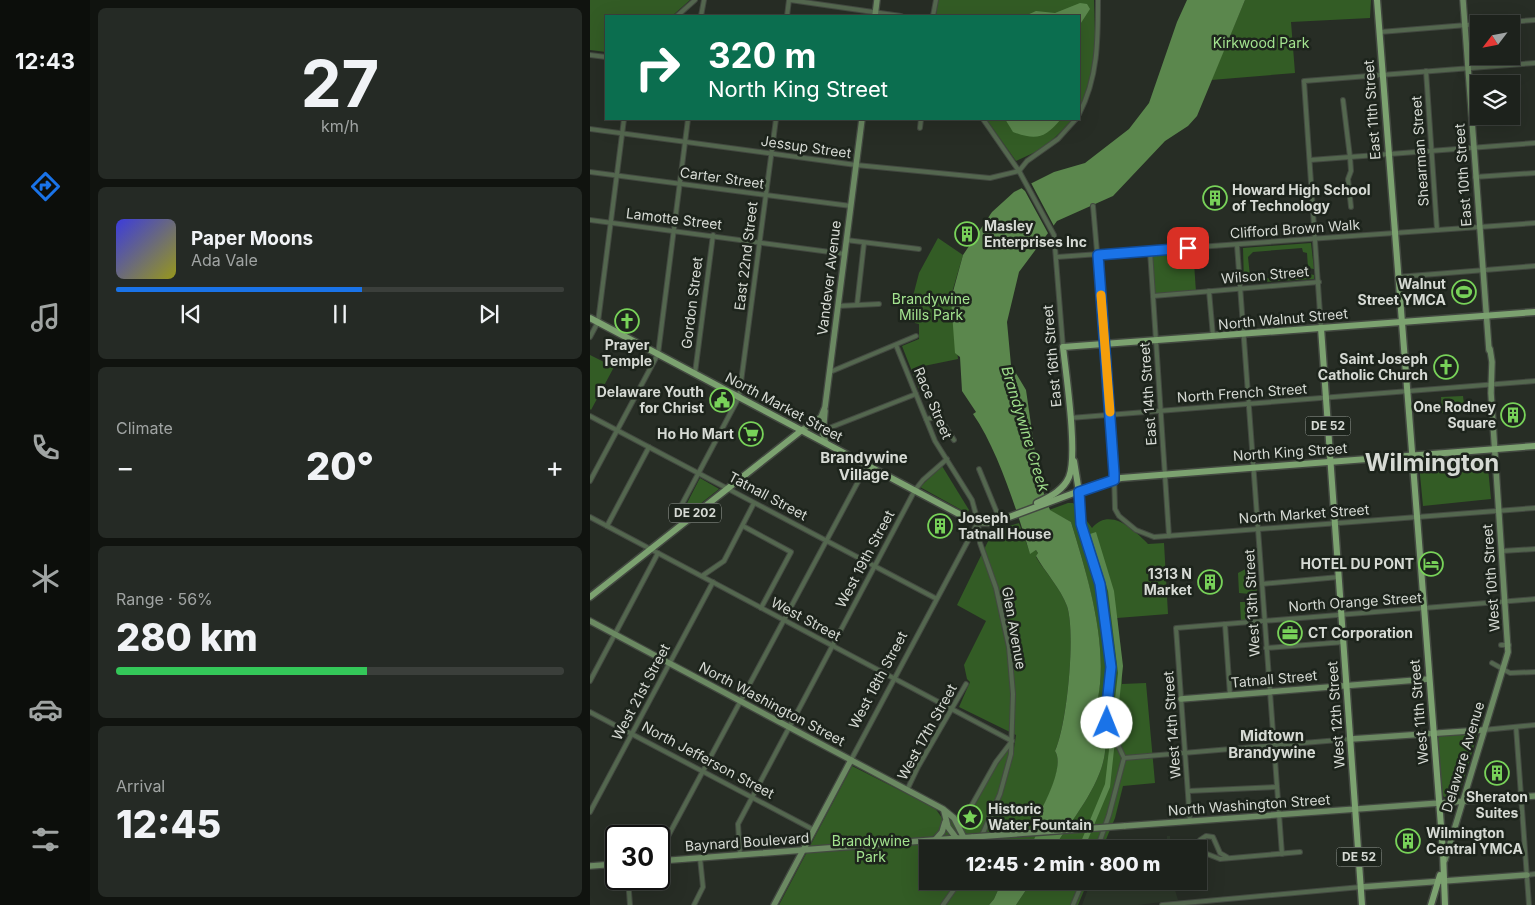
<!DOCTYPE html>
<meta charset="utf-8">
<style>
:root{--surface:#1d221c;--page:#252a25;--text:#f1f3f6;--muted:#a0a4a3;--line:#3b3f3b;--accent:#1a73e8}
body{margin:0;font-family:Inter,sans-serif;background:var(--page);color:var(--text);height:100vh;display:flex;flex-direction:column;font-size:19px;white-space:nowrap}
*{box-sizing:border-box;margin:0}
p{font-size:16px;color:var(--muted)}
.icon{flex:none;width:28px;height:28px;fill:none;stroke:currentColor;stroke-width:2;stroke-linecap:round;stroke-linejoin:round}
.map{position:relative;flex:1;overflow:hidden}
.side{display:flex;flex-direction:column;gap:8px;padding:8px;background:#10130f;width:500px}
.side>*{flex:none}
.top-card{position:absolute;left:15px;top:15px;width:475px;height:105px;border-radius:0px;box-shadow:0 5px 20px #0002,0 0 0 1px var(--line);background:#0b6e4f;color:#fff;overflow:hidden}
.needle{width:32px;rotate:238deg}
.controls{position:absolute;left:880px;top:15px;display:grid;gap:10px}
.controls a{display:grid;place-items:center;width:50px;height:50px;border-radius:0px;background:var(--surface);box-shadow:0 5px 20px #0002,0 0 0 1px var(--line);font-size:25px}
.speed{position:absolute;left:15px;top:825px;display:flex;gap:10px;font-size:25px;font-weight:700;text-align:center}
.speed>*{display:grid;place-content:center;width:65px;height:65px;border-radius:50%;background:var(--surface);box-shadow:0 5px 20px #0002,0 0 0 1px var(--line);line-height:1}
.speed .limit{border:2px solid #111;border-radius:8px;background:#fff;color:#111}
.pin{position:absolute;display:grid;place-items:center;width:42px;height:42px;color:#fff;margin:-21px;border-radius:10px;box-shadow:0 2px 8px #0006}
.me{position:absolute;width:55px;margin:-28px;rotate:1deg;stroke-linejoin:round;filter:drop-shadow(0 0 4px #0008)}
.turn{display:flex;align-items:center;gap:18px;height:105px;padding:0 20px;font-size:22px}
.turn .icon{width:65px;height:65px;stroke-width:2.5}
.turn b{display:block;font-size:35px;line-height:42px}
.big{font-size:38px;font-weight:800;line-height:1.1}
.side .tile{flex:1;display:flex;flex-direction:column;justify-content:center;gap:8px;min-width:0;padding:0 18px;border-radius:8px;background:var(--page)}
.side .dial{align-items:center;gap:0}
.dial b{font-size:65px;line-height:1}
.song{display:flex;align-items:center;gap:15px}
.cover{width:60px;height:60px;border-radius:8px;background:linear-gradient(135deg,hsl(240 70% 55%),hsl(60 70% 35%))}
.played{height:5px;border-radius:2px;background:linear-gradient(90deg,var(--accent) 55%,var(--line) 55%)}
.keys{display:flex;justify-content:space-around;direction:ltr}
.heat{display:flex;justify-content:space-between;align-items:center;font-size:28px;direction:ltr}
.charge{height:8px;border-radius:4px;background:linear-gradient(90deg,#34c759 56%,var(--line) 0)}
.trip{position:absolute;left:329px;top:840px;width:288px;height:50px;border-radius:0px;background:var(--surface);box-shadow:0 5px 20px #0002,0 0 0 1px var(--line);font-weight:800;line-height:50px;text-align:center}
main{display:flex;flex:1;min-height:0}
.tabs{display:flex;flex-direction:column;width:90px;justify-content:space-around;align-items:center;background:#0c0e0b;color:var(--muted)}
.tabs .icon{width:35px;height:35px}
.tabs .active{color:var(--accent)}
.tabs b{font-size:22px;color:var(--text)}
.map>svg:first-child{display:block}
</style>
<main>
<nav class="tabs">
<b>12:43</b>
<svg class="icon active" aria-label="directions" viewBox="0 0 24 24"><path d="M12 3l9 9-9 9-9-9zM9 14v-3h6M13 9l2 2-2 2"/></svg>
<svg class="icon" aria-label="music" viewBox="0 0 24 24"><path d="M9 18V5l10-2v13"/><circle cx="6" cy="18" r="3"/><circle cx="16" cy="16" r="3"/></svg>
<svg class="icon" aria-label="phone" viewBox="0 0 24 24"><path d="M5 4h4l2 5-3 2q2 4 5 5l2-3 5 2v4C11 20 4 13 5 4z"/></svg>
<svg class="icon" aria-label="climate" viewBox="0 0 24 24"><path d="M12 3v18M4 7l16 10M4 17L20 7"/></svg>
<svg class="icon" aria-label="car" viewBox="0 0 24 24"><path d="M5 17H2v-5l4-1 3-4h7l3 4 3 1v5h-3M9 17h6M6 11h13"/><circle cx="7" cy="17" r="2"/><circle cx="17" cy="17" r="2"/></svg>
<svg class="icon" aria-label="filters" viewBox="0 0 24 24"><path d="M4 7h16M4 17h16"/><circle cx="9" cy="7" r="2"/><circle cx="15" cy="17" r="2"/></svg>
</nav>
<section class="side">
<div class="tile dial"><b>27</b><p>km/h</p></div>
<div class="tile">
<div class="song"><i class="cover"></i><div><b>Paper Moons</b><p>Ada Vale</p></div></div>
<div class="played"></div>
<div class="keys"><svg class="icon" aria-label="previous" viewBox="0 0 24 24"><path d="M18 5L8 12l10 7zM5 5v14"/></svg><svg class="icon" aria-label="pause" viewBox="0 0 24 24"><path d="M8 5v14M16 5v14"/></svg><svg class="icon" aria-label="next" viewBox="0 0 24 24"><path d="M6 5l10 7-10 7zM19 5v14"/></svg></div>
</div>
<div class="tile"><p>Climate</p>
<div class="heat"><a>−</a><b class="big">20°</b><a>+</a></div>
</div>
<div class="tile"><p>Range · 56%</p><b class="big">280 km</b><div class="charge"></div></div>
<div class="tile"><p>Arrival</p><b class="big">12:45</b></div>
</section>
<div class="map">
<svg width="945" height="905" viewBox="0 0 945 905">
<rect width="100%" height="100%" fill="#272d25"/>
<g fill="#2c3729">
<polygon points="577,836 580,836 580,849 520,849 519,845 545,843 545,840 577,839"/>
<polygon points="501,881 530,881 537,886 549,884 542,881 586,881 583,883 588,900 548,905 492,905"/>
</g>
<g fill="#335c25">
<polygon points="0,0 100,0 82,16 16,16 16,52 0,50"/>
<polygon points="348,0 504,0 506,67 489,112 489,16 346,16"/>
<polygon points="655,0 781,0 780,18 701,22 705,73 621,80"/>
<polygon points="396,119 484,119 454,148 426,161"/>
<polygon points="348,238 373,255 361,296 368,359 329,367 333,388 329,389 312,346 329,339 329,324 325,323 318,306 322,300 329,273"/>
<polygon points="721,243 724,269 718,268 717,253 713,252 712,248 663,252 658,257 660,276 666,279 715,275 715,273 724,275 724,279 654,283 653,248"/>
<polygon points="603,248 606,292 563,296 560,251"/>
<polygon points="0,355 24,367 1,410 0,409"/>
<polygon points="873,396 875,413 869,413 862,406 858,406 858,409 852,413 851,397"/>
<polygon points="897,457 901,499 833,506 829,464"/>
<polygon points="352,466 379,510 377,513 330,487"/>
<polygon points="110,478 129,489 95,516 93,511"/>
<path d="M478,503H483L486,506L502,528C520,507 543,529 558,544L574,543L578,614L527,618L532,684L556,683L565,783L533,786L525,818L512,849H463C482,819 526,769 513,731C511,726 507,722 504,718C506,707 508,695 510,684C515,633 496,571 481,522L459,510Z"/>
<path d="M429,523L440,553L446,550L448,553L446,557C455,572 471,589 477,606C486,634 477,724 465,751C474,764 459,797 451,810C455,822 446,837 442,848L338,849V881H412L404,899L399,905H189L262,766L345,808L352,818L378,819L400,776L418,749L424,748L426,735L369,707L380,682L377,679L374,665L396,621L367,605L403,531Z"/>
<polygon points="665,564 669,618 651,621 650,602 660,602 660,594 649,593 648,573"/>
<polygon points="882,734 887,736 869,795 865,797 854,797 851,793 847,739 850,736"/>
<polygon points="442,881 498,881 488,905 426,905"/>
</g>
<g fill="#5b874d">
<path d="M597,0H655L607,116L598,126L575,141L523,196L467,221L429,272L417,322L421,365L436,390L449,480L460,510L481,522C496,571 515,632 510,684C509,695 506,707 504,718C507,722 511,726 513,731C526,769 482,819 463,849H440L451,823L448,818L453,815L451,810C458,797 474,764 465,751C477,725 486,633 477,606C471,589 455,572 446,556L448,553L446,550L440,554C427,511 408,450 383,414L386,412L372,391L370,357L365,353L361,299L373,255L402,212L424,192L464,172L495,163L539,129L559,103L587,22Z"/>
<polygon points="490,3 497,4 500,9 489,26 489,16 435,16 446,11 465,13"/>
<path d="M415,119H471C455,138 447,141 423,132Z"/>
<polygon points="506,532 524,591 533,666 520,787 494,849 488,849 515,784 528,673 518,591 500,534"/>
<polygon points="412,881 442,881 426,905 399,905 404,899"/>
</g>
<polygon fill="#272d25" points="440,181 465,228 459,235 435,191 429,186"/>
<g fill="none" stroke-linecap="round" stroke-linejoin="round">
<g stroke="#434941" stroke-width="6">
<g id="street">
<polyline points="200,0 311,16"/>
<polyline points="87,16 105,0"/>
<polyline points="111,16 114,0"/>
<polyline points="197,16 199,0"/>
<polyline points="343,16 346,0"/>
<polyline points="892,24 945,20"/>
<polyline points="790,32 889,24"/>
<polyline points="0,55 16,57"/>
<polyline points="836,71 847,230"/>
<polyline points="753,100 760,157 761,171 758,179 761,207"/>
<path d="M489,114C508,78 508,40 508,0"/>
<polyline points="393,119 429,171 464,235 473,347"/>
<polyline points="330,128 331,119"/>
<polyline points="0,129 266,165 400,178 429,171"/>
<polyline points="720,160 945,143"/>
<polyline points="429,171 437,161 468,139 486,119"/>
<polyline points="0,172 261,206"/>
<polyline points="885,177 945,173"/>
<polyline points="503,206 515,343 524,473 525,509 529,516 546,530 564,537 945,508"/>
<polyline points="0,220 255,254"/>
<polyline points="256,240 329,249"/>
<polyline points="647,245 692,854"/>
<polyline points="560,251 579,536"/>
<polyline points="467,257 945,223"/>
<polyline points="807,277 945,266"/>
<polyline points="619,291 623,336"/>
<polyline points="563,296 729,282"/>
<polyline points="267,305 274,243"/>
<polyline points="248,306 289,304"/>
<polyline points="731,328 714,81 945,63"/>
<polyline points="0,337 8,322 34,119"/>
<polyline points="306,345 345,441 382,500 388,522 390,543 406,588 419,647 423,694 421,754 410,794 386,849"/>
<polyline points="240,372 326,336"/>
<polyline points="105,373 123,235"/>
<polyline points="0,416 345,598"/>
<polyline points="480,418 945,381"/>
<polyline points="336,419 349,417 364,440"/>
<polyline points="234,430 326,394"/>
<polyline points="389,469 410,520"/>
<polyline points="0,481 68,354 98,119"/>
<polyline points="489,492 491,524 510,584 521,667 516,719 534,758 519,815 507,849"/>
<polyline points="0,517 422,741"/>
<polyline points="95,521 91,512 91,506 149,397 186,119"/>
<polyline points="17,526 59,447"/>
<polyline points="153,526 201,552 171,608"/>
<polyline points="912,551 945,549"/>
<polyline points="112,576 134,561 164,503"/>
<polyline points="672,584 749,577"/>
<polyline points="635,624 640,695"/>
<polyline points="911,645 919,645"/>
<polyline points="676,648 754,642"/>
<polyline points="902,663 920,673 945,672"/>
<polyline points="0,681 68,553"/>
<polyline points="0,712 224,830"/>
<polyline points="926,727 939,905"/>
<polyline points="893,730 945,725"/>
<polyline points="534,758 761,739"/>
<polyline points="261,760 388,522"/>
<polyline points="317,790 328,767 376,684"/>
<polyline points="598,791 687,787"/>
<polyline points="0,812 123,582"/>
<polyline points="600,822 586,628 945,599"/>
<polyline points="369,828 406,762 422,741"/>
<polyline points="150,855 148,824 325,490 333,480 357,459"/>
<polyline points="637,857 630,853 623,837 616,836 610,840 609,845 612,852 630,859 710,852"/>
<polyline points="78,860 76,840 277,465"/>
<polyline points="937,875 945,874"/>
<polyline points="38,879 40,905"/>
<polyline points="104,905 113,887 110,858"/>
<polyline points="353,905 370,881"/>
<polyline points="483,905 493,881"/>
<polyline points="572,905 771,887"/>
</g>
</g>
<g stroke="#434941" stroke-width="8">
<g id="secondary">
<polyline points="873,0 899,350"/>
<polyline points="285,16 287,0"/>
<polyline points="235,411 233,434 236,443"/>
<polyline points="212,430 231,417 235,407 272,119"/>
<polyline points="0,621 353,809 364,818 374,838"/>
<polyline points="591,699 839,679"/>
<polyline points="761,739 893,730"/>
<polyline points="354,811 358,827 367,839"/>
<polyline points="534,826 945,796"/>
<polyline points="344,841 352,832 355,822"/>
<polyline points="855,860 918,652 901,393 902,362 900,349"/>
<polyline points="69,861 383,837"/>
<polyline points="0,866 26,864"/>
<polyline points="771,887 937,875"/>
<polyline points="184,905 261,760"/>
</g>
</g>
<g stroke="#434941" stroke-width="9">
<g id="primary">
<polyline points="787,0 853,852 855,905"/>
<polyline points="0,318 369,514 388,522 403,523 511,483 531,478 945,446"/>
<polyline points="731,328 772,905"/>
<polyline points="484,461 489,492"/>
<path d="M447,503C459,497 473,491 479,477C488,455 476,374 473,347L945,312"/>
<polyline points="0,597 212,430"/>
<polyline points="841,905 850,875"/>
</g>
</g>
<use href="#street" stroke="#54674f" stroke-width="4"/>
<use href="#secondary" stroke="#6b8962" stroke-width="5.5"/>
<use href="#primary" stroke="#7ca270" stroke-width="6"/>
<g stroke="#434941" stroke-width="8" stroke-linecap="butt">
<polyline id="secondary-bridge" points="383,837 534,826"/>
</g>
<use href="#secondary-bridge" stroke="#6b8962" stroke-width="5.5"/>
</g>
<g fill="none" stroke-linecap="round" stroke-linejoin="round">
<g stroke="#114b97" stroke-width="12">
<polyline id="route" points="517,723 516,714 521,667 510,584 491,524 489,492 524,480 524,473 508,255 598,248"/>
</g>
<use href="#route" stroke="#1a73e8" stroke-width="9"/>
<polyline stroke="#f59e0b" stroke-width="9" points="511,295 520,412"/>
</g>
<defs>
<g id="building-ring" transform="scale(1.25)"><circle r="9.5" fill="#1d241c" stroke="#78d259" stroke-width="1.5"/><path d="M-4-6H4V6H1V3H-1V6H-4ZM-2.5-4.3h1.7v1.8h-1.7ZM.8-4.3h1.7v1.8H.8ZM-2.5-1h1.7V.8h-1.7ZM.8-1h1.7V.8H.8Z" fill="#78d259"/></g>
<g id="stadium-ring" transform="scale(1.25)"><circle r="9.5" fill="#1d241c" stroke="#78d259" stroke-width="1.5"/><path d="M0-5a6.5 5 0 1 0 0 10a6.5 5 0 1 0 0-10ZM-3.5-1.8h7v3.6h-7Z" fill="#78d259"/></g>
<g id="church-ring" transform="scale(1.25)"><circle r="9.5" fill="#1d241c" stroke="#78d259" stroke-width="1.5"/><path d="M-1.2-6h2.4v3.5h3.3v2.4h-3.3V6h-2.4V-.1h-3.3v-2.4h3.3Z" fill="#78d259"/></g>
<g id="civic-ring" transform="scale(1.25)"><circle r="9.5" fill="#1d241c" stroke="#78d259" stroke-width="1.5"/><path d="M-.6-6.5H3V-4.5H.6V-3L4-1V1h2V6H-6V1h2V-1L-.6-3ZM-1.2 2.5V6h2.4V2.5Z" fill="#78d259"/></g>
<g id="supermarket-ring" transform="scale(1.25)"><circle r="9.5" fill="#1d241c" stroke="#78d259" stroke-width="1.5"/><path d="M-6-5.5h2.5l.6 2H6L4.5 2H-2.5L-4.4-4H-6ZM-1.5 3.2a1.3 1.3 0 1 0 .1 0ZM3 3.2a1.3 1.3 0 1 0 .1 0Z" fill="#78d259"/></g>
<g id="hotel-ring" transform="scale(1.25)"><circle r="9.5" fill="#1d241c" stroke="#78d259" stroke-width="1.5"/><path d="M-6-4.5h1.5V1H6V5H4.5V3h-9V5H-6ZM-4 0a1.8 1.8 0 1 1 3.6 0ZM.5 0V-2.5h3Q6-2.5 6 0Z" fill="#78d259"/></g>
<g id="office-ring" transform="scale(1.25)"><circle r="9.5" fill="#1d241c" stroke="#78d259" stroke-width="1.5"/><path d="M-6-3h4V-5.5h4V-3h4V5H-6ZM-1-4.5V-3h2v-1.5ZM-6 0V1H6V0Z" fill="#78d259"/></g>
<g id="sight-ring" transform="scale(1.25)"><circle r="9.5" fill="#1d241c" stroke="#78d259" stroke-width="1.5"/><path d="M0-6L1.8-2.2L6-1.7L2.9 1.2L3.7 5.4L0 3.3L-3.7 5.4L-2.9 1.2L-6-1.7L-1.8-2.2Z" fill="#78d259"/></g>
</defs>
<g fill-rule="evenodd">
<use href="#building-ring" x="625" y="198"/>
<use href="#building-ring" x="377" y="234"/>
<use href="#stadium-ring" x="874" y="292"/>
<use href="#church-ring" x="37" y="321"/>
<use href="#church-ring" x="856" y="367"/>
<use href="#civic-ring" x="132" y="400"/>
<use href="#building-ring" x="923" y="415"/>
<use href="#supermarket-ring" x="161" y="434"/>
<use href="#building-ring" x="350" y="526"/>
<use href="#hotel-ring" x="841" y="564"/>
<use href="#building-ring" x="620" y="582"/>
<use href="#office-ring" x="700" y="633"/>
<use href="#building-ring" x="907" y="773"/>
<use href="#sight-ring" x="380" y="817"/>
<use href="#building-ring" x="818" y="841"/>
</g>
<g text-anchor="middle" stroke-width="5" stroke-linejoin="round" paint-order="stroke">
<g fill="#1d241c" stroke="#9ea39d" stroke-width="1">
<rect x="715.5" y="416.5" width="45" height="19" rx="4"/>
<rect x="79" y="503.5" width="52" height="19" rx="4"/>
<rect x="746.5" y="847.5" width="45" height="19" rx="4"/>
</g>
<g font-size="12" font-weight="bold" fill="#d6dad4">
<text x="738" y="430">DE 52</text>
<text x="105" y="517">DE 202</text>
<text x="769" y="861">DE 52</text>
</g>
<g font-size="14" fill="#a3e38f" stroke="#1d241c">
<text x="671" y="48">Kirkwood Park</text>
<text x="341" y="304">Brandywine<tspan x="341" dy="16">Mills Park</tspan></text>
<text x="281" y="846">Brandywine<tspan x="281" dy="16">Park</tspan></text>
</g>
<g font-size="14" fill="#d6dad4" stroke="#1d241c">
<text transform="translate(782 110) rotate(-94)" y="5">East 11th Street</text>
<text transform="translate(216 147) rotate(8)" y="5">Jessup Street</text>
<text transform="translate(830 151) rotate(-94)" y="5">Shearman Street</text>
<text transform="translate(873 175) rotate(-94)" y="5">East 10th Street</text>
<text transform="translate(132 178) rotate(8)" y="5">Carter Street</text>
<text transform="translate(84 219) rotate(7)" y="5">Lamotte Street</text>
<text transform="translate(705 229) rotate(-4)" y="5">Clifford Brown Walk</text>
<text transform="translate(156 256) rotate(-83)" y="5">East 22nd Street</text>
<text transform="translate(675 275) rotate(-5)" y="5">Wilson Street</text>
<text transform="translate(239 278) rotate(-83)" y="5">Vandever Avenue</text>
<text transform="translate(102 303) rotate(-83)" y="5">Gordon Street</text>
<text transform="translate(693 319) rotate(-5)" y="5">North Walnut Street</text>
<text transform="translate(462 356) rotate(-95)" y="5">East 16th Street</text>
<text transform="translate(652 393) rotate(-4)" y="5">North French Street</text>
<text transform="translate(558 394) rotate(-94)" y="5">East 14th Street</text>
<text transform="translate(343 403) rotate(67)" y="5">Race Street</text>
<text transform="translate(194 407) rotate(28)" y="5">North Market Street</text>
<text transform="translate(700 452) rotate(-4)" y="5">North King Street</text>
<text transform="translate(178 496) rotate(28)" y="5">Tatnall Street</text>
<text transform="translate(714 514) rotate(-4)" y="5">North Market Street</text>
<text transform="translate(275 559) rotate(-62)" y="5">West 19th Street</text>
<text transform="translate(901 578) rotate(-94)" y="5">West 10th Street</text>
<text transform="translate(765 602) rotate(-4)" y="5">North Orange Street</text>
<text transform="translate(662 603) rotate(-93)" y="5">West 13th Street</text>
<text transform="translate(216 619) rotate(28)" y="5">West Street</text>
<text transform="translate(424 628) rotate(80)" y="5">Glen Avenue</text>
<text transform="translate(684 679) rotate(-5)" y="5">Tatnall Street</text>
<text transform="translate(288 680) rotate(-62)" y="5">West 18th Street</text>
<text transform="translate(51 692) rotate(-62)" y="5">West 21st Street</text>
<text transform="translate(182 704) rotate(28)" y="5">North Washington Street</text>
<text transform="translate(829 712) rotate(-95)" y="5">West 11th Street</text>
<text transform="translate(746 715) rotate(-94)" y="5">West 12th Street</text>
<text transform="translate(582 725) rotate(-94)" y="5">West 14th Street</text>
<text transform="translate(337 732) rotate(-61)" y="5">West 17th Street</text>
<text transform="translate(873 757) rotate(-73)" y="5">Delaware Avenue</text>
<text transform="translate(118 760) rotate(28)" y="5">North Jefferson Street</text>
<text transform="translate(659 805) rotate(-4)" y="5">North Washington Street</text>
<text transform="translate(157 842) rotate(-4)" y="5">Baynard Boulevard</text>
</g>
<g font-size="14" font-weight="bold" fill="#d6dad4" stroke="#1d241c" text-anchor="end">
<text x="642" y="195" text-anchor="start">Howard High School<tspan x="642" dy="16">of Technology</tspan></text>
<text x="394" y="231" text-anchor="start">Masley<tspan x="394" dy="16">Enterprises Inc</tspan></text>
<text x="856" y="289">Walnut<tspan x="856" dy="16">Street YMCA</tspan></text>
<text x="37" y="350" text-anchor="middle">Prayer<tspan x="37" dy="16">Temple</tspan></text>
<text x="838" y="364">Saint Joseph<tspan x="838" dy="16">Catholic Church</tspan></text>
<text x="114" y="397">Delaware Youth<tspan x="114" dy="16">for Christ</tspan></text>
<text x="906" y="412">One Rodney<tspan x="906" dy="16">Square</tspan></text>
<text x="144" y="439">Ho Ho Mart</text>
<text x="368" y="523" text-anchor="start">Joseph<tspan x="368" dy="16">Tatnall House</tspan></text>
<text x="824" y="569">HOTEL DU PONT</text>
<text x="602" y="579">1313 N<tspan x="602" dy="16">Market</tspan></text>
<text x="718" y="638" text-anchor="start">CT Corporation</text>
<text x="907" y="802" text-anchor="middle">Sheraton<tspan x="907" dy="16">Suites</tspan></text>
<text x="398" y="814" text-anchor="start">Historic<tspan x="398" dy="16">Water Fountain</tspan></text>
<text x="836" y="838" text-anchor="start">Wilmington<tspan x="836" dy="16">Central YMCA</tspan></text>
</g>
<g font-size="15" font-style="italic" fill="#9edd8a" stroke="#1d241c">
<text transform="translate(435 429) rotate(73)" y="5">Brandywine Creek</text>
</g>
<g font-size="15" font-weight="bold" fill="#d6dad4" stroke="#1d241c">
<text x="274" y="463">Brandywine<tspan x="274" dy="17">Village</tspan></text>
<text x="682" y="741">Midtown<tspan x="682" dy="17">Brandywine</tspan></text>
</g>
<g font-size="24" font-weight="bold" fill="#d6dad4" stroke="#1d241c">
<text x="842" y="471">Wilmington</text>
</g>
</g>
</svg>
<div class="controls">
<a><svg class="needle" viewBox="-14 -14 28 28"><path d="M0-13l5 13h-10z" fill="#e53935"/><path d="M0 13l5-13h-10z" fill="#a0a4a3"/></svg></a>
<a><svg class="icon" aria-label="layers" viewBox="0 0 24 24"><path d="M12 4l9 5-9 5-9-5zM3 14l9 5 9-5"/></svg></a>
</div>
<div class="speed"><div class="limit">30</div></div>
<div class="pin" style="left:598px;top:248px;background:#d93025"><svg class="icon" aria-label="arrive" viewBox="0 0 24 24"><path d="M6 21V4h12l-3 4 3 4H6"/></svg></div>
<svg class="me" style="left:517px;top:723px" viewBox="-20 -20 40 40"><circle r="19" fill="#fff"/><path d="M0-13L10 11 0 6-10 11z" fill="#1a73e8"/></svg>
<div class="trip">12:45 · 2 min · 800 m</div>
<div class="top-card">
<div class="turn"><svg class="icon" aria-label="right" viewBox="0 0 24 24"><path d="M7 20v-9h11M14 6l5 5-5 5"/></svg><div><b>320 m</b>North King Street</div></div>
</div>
</div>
</main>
